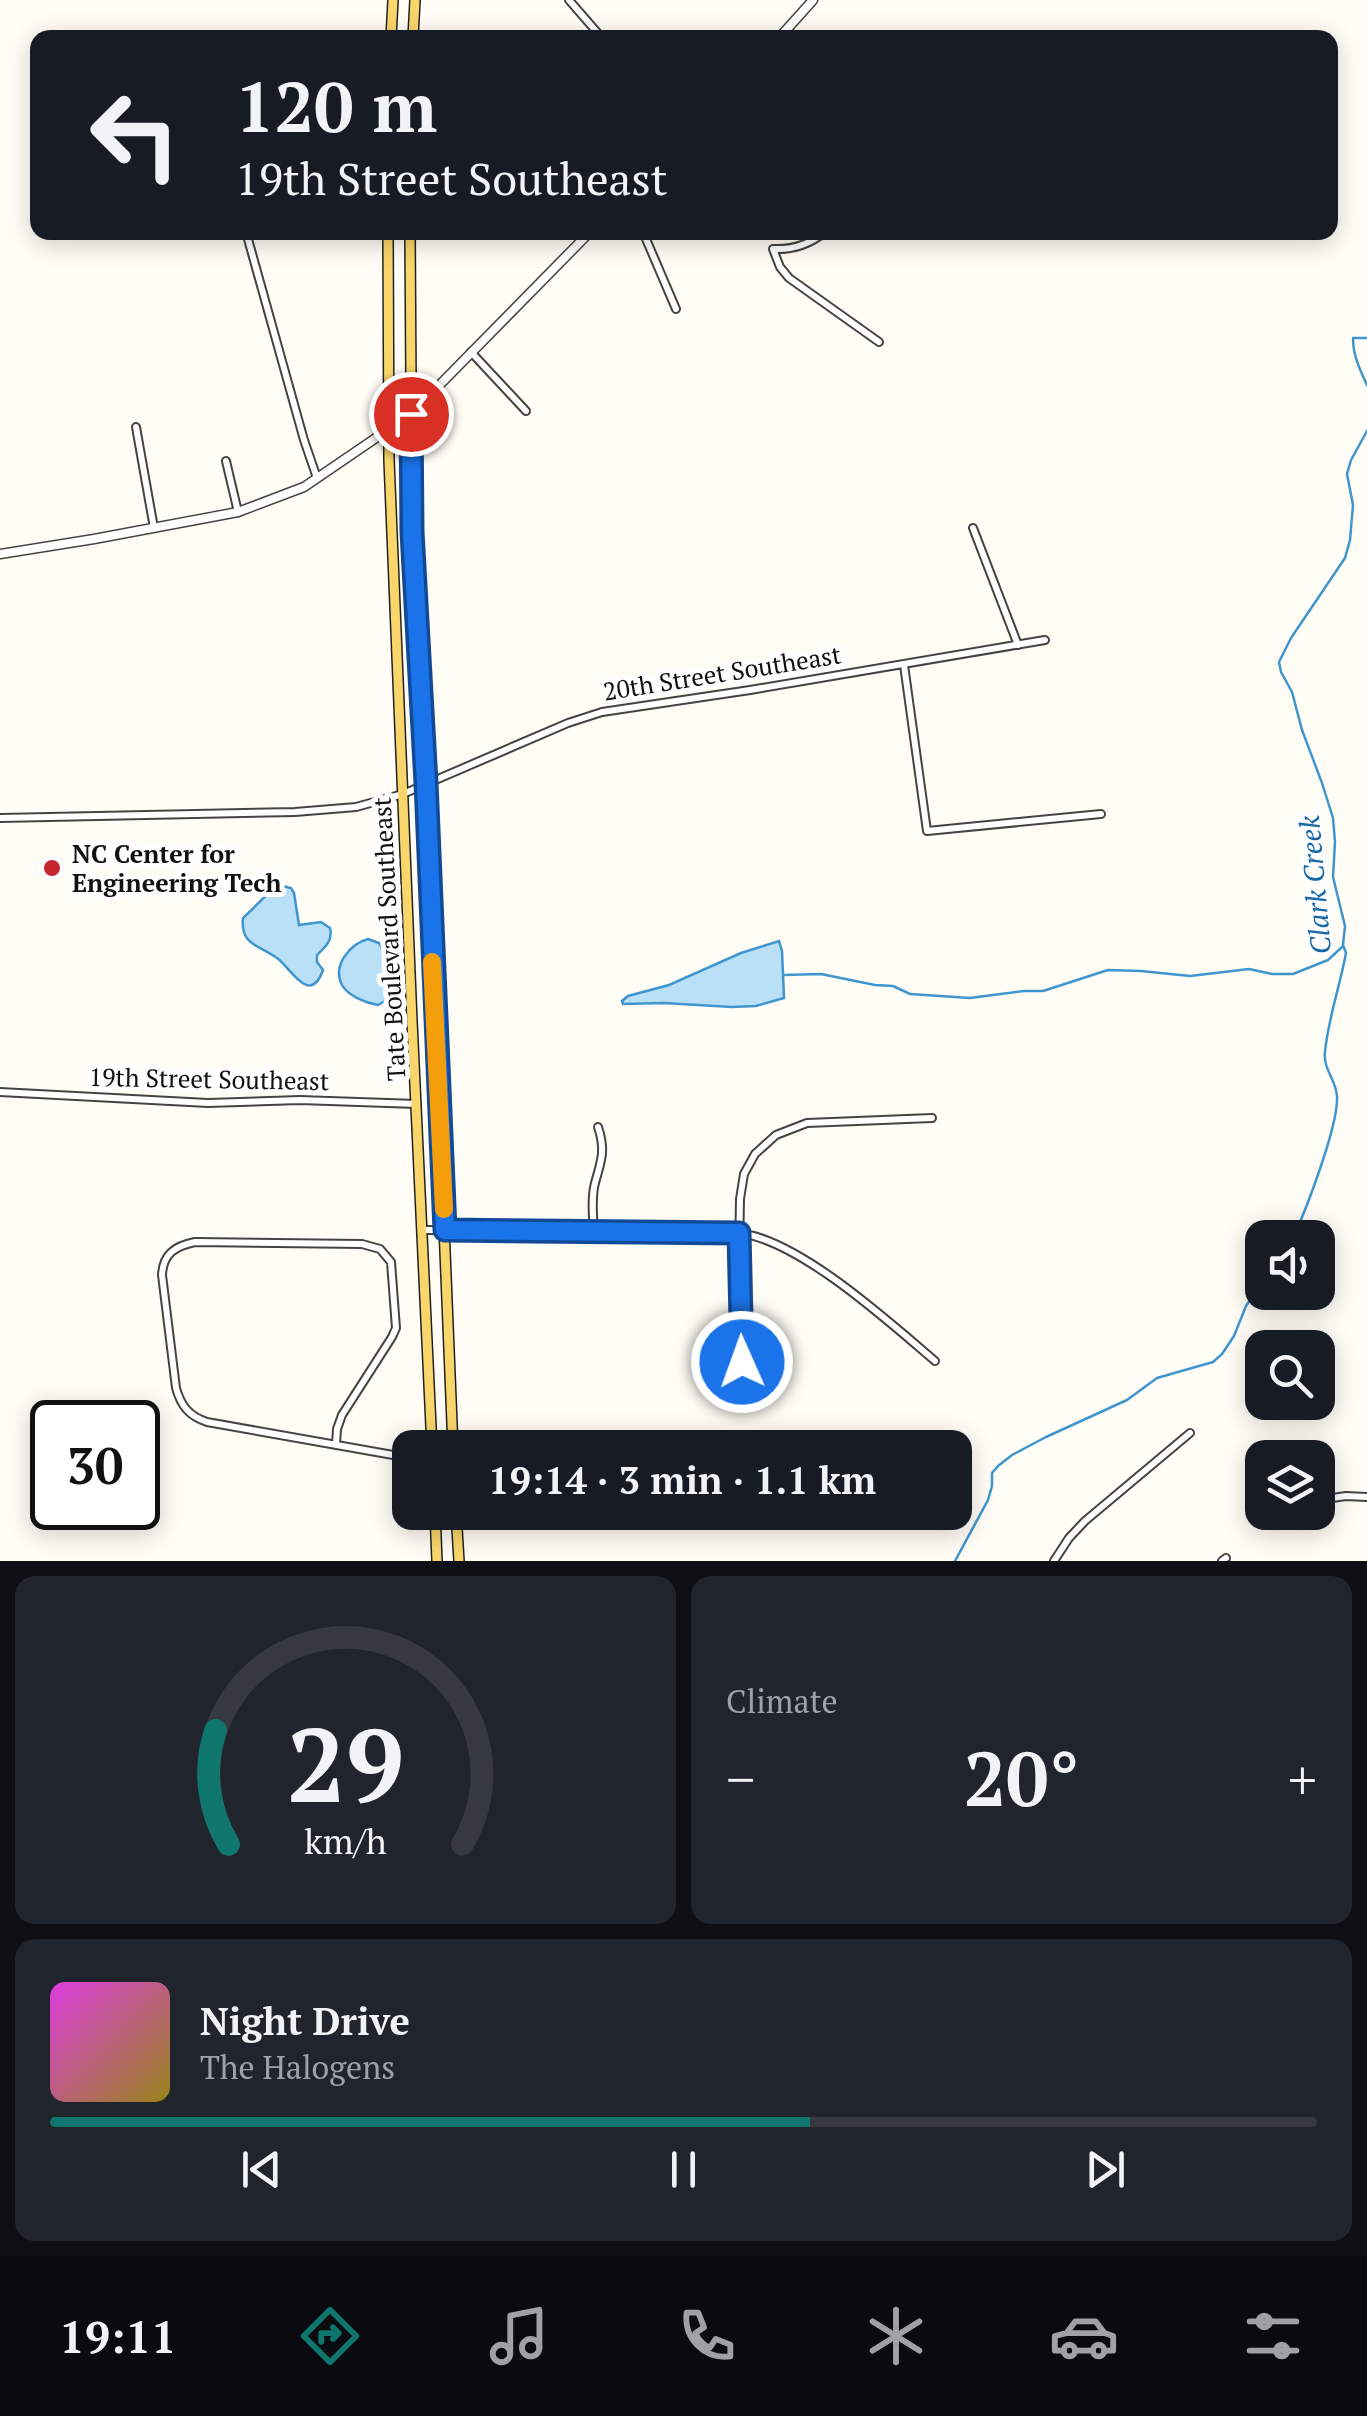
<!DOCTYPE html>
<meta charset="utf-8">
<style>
:root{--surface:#171b24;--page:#20242c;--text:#f1f3f6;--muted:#9ea1a6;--line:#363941;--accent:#0f766e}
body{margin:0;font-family:"PT Serif",serif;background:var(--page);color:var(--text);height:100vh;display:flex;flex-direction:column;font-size:38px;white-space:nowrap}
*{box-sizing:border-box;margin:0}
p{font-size:32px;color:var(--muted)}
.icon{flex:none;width:55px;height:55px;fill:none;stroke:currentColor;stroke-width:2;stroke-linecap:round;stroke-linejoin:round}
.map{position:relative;height:1561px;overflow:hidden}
.sheet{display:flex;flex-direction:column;gap:15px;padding:15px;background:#0d0f14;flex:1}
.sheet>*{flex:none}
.banner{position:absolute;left:30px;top:30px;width:1308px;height:210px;border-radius:20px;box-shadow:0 5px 25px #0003;background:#171b24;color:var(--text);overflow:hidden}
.controls{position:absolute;left:1245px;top:1220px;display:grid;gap:20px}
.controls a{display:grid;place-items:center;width:90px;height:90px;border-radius:20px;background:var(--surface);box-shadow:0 5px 25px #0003;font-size:50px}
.speed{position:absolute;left:30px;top:1400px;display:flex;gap:20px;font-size:50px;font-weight:700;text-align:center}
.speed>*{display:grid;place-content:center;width:130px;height:130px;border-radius:50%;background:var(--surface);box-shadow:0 5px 25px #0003;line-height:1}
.speed .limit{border:5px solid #111;border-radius:15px;background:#fff;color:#111}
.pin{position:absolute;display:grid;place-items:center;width:85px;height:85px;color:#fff;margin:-42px;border:5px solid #fff;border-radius:50%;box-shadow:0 2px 10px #0007}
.me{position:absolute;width:110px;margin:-55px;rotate:358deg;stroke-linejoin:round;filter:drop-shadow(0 0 8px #0008)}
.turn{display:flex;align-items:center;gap:35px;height:210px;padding:0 40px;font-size:45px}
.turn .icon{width:130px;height:130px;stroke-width:2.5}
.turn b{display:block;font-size:70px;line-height:85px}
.big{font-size:75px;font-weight:700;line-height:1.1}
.sheet .card{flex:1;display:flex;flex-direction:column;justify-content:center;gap:15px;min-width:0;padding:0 35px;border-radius:20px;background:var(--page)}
.sheet .dial{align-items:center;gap:0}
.dial svg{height:260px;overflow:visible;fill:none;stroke:var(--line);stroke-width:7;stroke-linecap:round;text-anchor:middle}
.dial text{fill:var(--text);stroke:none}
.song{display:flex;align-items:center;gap:30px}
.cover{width:120px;height:120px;border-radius:15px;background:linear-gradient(135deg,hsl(300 70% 55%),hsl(50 70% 35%))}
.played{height:10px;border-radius:5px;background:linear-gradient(90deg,var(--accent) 60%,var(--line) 60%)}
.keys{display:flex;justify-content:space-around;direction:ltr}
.heat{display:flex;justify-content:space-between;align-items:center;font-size:55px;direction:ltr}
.sheet .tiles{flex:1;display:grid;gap:15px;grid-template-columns:1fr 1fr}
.card:last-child{grid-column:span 2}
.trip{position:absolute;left:392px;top:1430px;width:580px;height:100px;border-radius:20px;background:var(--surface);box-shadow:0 5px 25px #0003;font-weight:700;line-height:100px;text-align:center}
.dock{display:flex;height:160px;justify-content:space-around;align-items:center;background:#090b0e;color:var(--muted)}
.dock .icon{width:70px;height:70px}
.dock .active{color:var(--accent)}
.dock b{font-size:45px;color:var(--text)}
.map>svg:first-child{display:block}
</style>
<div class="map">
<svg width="1367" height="1561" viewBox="0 0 1367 1561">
<rect width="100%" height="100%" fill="#fffdf5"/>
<g fill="#b9e0f7" stroke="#3f96cf" stroke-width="2.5">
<path d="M283,886L291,888L294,893L299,925L321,922L330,928C333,941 325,947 317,955V962L323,970C310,1007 290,967 277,958C260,945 240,946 243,918L274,888Z"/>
<path d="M368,939L379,943L384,952L386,997L385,1001L378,1005C366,1003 348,996 342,985C332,965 350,944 368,939Z"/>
<polygon points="779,941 782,951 784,998 756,1006 732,1007 664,1003 623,1004 622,1001 628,996 669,985 741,953"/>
</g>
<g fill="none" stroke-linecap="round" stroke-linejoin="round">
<g stroke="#3f96cf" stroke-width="2.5">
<path d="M1367,338H1353C1353,356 1360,370 1367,385"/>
<polyline points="783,975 821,974 875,985 893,986 910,994 970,998 1024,991 1043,991 1108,970 1141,971 1190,976 1249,969 1272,974 1293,974 1328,960 1342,947"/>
<path d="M1293,1238C1306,1210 1339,1124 1337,1096C1336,1080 1323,1069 1325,1052C1328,1019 1340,986 1346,953L1343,945L1345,926L1333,877L1335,842L1333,818L1322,783L1302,730L1292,692L1281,672L1279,662L1291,638L1345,558L1350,540L1353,505L1347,474L1351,460L1367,431"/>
<polyline points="955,1561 988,1500 992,1486 992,1473 998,1466 1012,1455 1046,1437 1127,1400 1157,1378 1213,1362 1222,1354 1234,1336 1246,1306 1262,1282"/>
</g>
<g stroke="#444" stroke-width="10">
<g id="minor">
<polyline points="569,0 602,38"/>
<polyline points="246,232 304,440 317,478"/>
<polyline points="643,232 676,309"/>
<path d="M825,232C810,244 793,250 773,249L780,267L789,278L879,342"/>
<polyline points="471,352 526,411"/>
<polyline points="136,427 154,528"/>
<polyline points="226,461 238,512"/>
<polyline points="973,528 1018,645"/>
<polyline points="904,665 927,831 1101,814"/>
<polyline points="0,818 295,812 356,807 403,794 568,723 602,712 750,690 1045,640"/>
<polyline points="0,1092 208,1103 300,1100 417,1104"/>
<path d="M423,1230L739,1233C799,1240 888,1321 935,1361"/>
<path d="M594,1233C593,1217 591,1198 595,1183C601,1161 606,1151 598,1127"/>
<polyline points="743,1385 739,1254 740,1199 744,1174 755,1154 776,1135 807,1123 932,1118"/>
<path d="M336,1444L337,1429L342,1415L392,1337L396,1328L391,1262L380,1249L362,1244L195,1242C175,1246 163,1254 162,1275L176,1388C181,1406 189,1416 207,1422L410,1458"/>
<polyline points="1318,1500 1346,1496 1367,1497"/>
<polyline points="1054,1561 1069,1538 1085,1521 1190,1433"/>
<polyline points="1222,1561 1226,1558"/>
</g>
</g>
<g stroke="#444" stroke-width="11">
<g id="tertiary">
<polyline points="779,38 813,0"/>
<polyline points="0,554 94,539 238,512 304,487 411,414 590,232"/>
</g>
</g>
<g stroke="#222" stroke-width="12">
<g id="primary">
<polyline points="391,38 393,0"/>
<polyline points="413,38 415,0"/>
<polyline points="388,232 389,460 412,1021 432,1448"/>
<polyline points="410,232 412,531 426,783 453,1448"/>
<polyline points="435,1512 437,1561"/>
<polyline points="456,1512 459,1561"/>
</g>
</g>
<use href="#minor" stroke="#fff" stroke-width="6"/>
<use href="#tertiary" stroke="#fff" stroke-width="8"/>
<use href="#primary" stroke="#f9d66b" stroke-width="9"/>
</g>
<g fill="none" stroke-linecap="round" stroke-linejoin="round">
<g stroke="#114b97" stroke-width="25">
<polyline id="route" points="411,414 412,532 426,783 445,1230 739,1233 742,1362"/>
</g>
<use href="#route" stroke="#1a73e8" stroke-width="18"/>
<polyline stroke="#f59e0b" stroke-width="18" points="432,962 444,1209"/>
</g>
<circle fill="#c4262e" stroke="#fff" stroke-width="4" cx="52" cy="868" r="10"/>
<g text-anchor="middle" stroke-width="10" stroke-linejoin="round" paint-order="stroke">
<g font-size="25" fill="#111" stroke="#fff">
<text transform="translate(722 673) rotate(-9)" y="9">20th Street Southeast</text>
<text transform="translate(389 939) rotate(-93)" y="9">Tate Boulevard Southeast</text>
<text transform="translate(209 1079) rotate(1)" y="9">19th Street Southeast</text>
</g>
<g font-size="25" font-weight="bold" fill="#111" stroke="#fff" text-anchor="start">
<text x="72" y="863">NC Center for<tspan x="72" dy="29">Engineering Tech</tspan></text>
</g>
<g font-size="28" font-style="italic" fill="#1768a6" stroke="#fff">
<text transform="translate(1315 885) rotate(-95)" y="10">Clark Creek</text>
</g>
</g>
</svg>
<div class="controls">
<a><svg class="icon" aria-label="sound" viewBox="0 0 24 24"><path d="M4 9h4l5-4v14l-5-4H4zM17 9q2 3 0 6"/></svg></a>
<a><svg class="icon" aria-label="search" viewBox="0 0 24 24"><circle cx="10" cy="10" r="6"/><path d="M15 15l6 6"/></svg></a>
<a><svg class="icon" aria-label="layers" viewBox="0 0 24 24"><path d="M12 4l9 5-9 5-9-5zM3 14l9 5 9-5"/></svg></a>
</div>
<div class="speed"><div class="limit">30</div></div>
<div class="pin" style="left:411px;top:414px;background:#d93025"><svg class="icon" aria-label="arrive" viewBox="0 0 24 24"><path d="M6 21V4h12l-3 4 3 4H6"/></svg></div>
<svg class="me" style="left:742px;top:1362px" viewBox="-20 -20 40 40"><circle r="17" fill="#1a73e8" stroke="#fff" stroke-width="3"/><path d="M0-11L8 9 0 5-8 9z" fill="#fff"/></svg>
<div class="trip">19:14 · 3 min · 1.1 km</div>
<div class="banner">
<div class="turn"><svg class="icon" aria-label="left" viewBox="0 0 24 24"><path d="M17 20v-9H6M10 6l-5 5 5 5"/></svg><div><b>120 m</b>19th Street Southeast</div></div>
</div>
</div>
<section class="sheet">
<div class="tiles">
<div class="card dial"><svg viewBox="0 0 100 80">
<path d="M14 69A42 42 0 1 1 86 69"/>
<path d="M14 69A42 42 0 0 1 10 34" stroke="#0f766e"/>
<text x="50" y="56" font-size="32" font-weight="700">29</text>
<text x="50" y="72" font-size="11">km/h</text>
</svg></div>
<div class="card"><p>Climate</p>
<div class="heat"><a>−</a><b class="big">20°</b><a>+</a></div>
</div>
<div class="card">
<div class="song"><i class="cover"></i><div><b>Night Drive</b><p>The Halogens</p></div></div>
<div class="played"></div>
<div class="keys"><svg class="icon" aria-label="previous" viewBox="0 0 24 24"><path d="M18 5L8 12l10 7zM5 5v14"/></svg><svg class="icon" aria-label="pause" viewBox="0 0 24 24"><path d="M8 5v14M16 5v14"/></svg><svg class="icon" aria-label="next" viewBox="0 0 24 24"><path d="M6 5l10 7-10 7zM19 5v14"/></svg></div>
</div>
</div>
</section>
<nav class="dock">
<b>19:11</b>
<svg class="icon active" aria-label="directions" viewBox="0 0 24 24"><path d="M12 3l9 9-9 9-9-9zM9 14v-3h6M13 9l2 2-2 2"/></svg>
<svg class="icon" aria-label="music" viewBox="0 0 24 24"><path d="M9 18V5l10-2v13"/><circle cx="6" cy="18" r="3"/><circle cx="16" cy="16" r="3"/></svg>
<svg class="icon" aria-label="phone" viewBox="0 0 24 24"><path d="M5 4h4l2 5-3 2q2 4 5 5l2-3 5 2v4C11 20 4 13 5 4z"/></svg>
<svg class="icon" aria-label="climate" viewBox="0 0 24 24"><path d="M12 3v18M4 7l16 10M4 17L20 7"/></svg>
<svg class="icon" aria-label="car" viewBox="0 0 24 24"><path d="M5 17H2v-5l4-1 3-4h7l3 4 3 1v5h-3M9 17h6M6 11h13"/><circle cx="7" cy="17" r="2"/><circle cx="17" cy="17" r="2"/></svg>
<svg class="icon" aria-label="filters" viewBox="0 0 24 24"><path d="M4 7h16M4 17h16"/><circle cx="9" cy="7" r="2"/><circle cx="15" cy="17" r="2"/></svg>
</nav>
